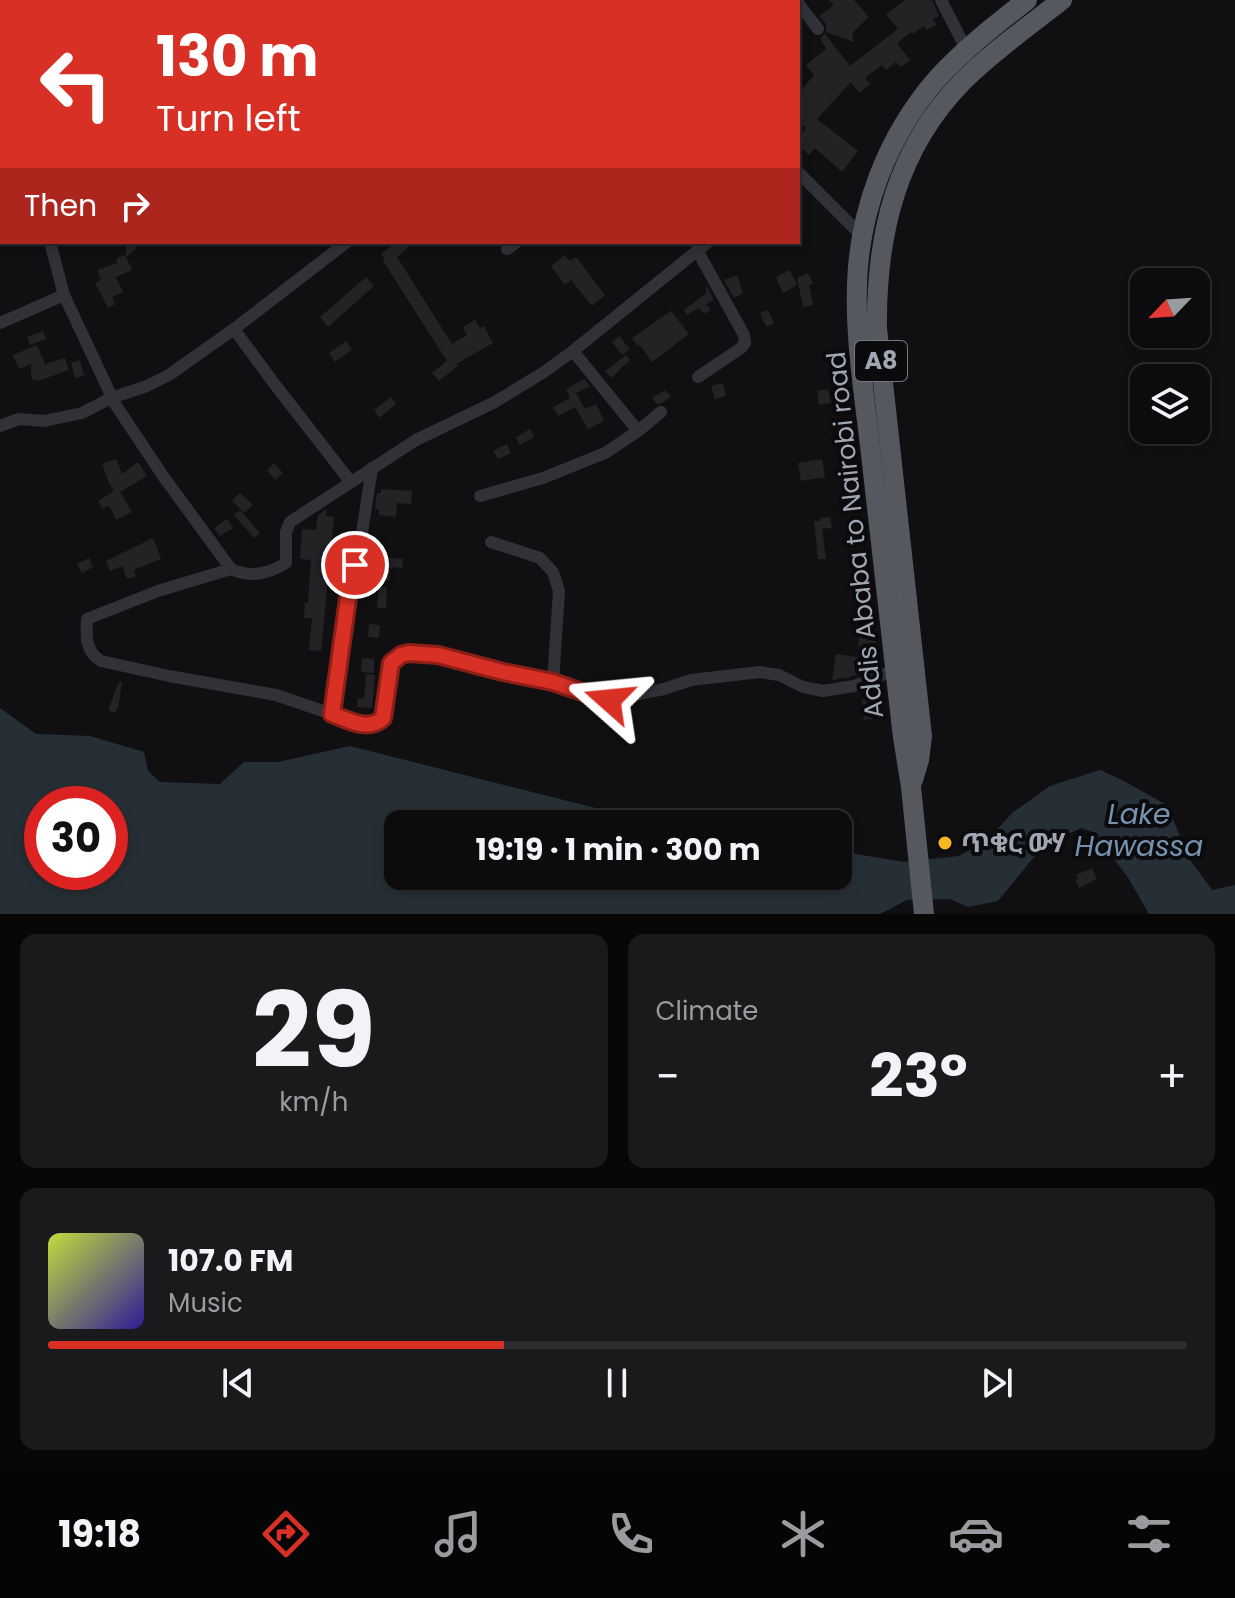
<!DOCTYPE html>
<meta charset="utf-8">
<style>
:root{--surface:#0c0c0e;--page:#1a1a1c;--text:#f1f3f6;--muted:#9a9b9e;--line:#2c2c2e;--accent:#d93025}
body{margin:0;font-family:Poppins,"Noto Sans Ethiopic",sans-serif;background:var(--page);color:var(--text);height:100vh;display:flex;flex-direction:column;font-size:30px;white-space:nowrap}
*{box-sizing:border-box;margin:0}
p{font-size:26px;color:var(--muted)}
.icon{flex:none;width:44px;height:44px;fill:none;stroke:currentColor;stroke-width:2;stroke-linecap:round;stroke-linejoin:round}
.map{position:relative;height:914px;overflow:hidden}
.drawer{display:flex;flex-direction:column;gap:20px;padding:20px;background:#070708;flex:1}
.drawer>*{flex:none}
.hud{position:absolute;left:0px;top:0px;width:800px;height:244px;box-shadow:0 4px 12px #0003,0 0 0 2px var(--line);background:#d93025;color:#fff;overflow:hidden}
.needle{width:52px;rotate:245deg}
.fabs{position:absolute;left:1130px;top:268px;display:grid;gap:16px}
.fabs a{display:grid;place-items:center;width:80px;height:80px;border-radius:16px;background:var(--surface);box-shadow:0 4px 12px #0003,0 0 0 2px var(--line);font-size:40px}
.speed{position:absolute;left:24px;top:786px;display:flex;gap:16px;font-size:40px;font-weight:700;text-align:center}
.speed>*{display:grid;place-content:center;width:104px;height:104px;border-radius:50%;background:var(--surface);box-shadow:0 4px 12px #0003,0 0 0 2px var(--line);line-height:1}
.speed .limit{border:12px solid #d22;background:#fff;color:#111}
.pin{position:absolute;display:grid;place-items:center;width:68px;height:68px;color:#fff;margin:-34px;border:4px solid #fff;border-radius:50%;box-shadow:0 2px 8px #0007}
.me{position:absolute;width:88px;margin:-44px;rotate:288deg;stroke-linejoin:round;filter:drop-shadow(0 0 6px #0008)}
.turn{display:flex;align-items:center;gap:28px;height:168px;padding:0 24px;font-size:36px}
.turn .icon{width:104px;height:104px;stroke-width:2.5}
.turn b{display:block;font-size:56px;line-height:68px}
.then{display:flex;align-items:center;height:76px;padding:0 24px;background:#0003;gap:16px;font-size:30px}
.big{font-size:60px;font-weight:700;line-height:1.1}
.drawer .widget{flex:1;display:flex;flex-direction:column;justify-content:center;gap:12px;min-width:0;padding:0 28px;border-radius:16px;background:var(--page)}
.drawer .dial{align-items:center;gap:0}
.dial b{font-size:104px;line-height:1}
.song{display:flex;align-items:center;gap:24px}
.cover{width:96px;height:96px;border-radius:12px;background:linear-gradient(135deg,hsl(70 70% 55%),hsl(250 70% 35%))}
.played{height:8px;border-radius:4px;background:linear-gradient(90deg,var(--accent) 40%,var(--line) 40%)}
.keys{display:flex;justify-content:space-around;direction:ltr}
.heat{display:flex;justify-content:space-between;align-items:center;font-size:44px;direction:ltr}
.drawer .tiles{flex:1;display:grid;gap:20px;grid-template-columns:1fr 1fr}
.widget:last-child{grid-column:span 2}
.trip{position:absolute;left:384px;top:810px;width:468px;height:80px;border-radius:16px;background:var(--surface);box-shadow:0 4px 12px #0003,0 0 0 2px var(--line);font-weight:700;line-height:80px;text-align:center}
.tab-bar{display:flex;height:128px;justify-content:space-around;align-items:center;background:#050506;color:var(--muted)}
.tab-bar .icon{width:56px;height:56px}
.tab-bar .selected{color:var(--accent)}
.tab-bar b{font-size:36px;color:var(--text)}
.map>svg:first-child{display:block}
</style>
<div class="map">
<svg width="1235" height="914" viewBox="0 0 1235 914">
<rect width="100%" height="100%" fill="#101012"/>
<path fill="#262f36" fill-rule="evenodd" d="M0,708L36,734L90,736L144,752L148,771L160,782L220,784L244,762H278L350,746L659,824H398V876H838V851L904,862L959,856L988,840L1012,813L1050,786L1100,770L1122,780L1167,805L1190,860L1212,890L1235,885V914H1149L1127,876L1093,832L1081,828L1043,846L998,901L968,907L950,899L907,900L880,914H0ZM42,804H110V872H42Z"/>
<g fill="#232326">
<polygon points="829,0 854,0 869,17 852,33 854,42 826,32 826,24 819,16 834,5"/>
<polygon points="905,0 932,0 939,16 933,19 936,25 926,30 924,26 913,34 911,32 897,43 910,60 901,67 896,62 886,70 882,65 865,78 870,84 859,93 851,82 817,119 858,151 842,172 815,148 809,155 798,145 798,137 806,128 798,122 798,94 814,75 806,65 826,49 820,38 825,34 850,66 898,29 886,14"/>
<polygon points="396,242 414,242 397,257 452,344 467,335 463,327 475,320 480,328 484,326 493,343 456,364 458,366 439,381 432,373 447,361 383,261 385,259 381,254"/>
<polygon points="131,243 135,246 135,250 126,257 132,270 116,277 123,292 112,297 115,304 108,308 95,283 101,280 97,270 118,263 116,259 125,255 126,256 126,247"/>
<polygon points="565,255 570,261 576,257 605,295 592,306 571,280 565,285 551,266"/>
<polygon points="790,270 797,285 783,293 776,277"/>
<polygon points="808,273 813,284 809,285 813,305 803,307 797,278"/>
<polygon points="737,275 743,293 734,298 724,280"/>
<polygon points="366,277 374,286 328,327 320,317"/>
<polygon points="707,287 714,300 706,304 711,310 704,314 699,308 687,315 684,310 707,293 705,289"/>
<polygon points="768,310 774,323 766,327 760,313"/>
<polygon points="671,311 689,334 652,362 640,345 638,346 632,338"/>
<polygon points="43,331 46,339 30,345 27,337"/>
<polygon points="619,336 630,349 622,355 612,342"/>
<polygon points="346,341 352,350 335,362 329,353"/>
<polygon points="37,345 45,364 65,358 69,370 38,381 33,380 31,377 31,364 19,369 13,355"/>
<polygon points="626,355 630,360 611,378 605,371"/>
<polygon points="80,360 84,376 75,378 71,363"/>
<polygon points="584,379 590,386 576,393 585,409 596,404 604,421 588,429 575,407 558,416 553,407 570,398 566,389"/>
<polygon points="723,383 726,396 715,399 711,386"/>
<polygon points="828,389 831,403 819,405 817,391"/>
<polygon points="665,390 671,397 662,403 657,404 652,398"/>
<polygon points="391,397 396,404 379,418 374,410"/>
<polygon points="530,429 534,437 520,445 516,437"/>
<polygon points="507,444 511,453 498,459 493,451"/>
<polygon points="116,459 122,474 138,462 147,476 120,492 132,512 116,520 109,505 103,509 98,501 114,491 109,483 102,464"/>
<polygon points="822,459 825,477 801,481 798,463"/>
<polygon points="274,463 283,473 275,480 267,470"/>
<polygon points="381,489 412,491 411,504 397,503 396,517 379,515 379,509 375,509 377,493 381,493"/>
<polygon points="240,493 253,505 244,513 232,501"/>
<polygon points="327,509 326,516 334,517 321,651 309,650 312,618 304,618 305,602 308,603 311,560 300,559 302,529 316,530 318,515"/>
<polygon points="240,510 260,533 254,538 234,515"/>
<polygon points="830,517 832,528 822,529 826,559 818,559 814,521 820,521 819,518"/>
<polygon points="227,519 233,528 220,536 214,528"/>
<polygon points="153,538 161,559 134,570 136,576 127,579 122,566 110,571 106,561"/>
<polygon points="369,546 383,548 382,556 367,555"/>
<polygon points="379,557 403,559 402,568 392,567 392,569 390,568 389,581 380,580"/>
<polygon points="89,558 93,567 82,573 77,564"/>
<polygon points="379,586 387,587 386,608 377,608"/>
<polygon points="369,624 380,625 379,638 368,637"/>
<polygon points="859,634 876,634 875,657 858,657"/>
<polygon points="836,654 857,657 866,672 856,676 851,675 851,677 832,680"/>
<polygon points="362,658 374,659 374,673 361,672"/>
<polygon points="366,674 375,675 372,708 357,707 358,698 364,699"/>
<polygon points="119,682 122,682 118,709 114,713 109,710 109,707"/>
<polygon points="862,699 871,699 872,719 864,720"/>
<polygon points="1092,868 1097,879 1079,888 1075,880 1078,879 1076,875"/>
</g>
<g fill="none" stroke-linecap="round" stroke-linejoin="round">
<g stroke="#313237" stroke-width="12">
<polyline points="138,0 140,2"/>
<polyline points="248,0 250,2"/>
<polyline points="476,0 478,2"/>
<polyline points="629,0 631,2"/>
<polyline points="941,0 966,49"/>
<polyline points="206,2 208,0"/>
<polyline points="603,2 605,0"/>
<polyline points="798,3 818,29"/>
<polyline points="0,110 2,115"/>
<polyline points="0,146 2,145"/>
<polyline points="798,172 861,235"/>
<path d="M50,242L64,295L109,391L111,398L163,476L231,569C251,578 268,574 286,563V532L290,522L416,440L495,402L544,372L573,351L708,242"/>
<polyline points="507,249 517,242"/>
<polyline points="697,250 744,335 745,343 741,348 698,377"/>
<polyline points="0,323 64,295"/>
<polyline points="234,329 273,382 350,481"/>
<polyline points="573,351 638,431 661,412"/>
<polyline points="0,426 19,419 44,421 82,413 111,398 147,386 169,375 234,329 347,242"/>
<polyline points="480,496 543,478 605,453 638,431"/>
<polyline points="491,542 540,558 553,572 559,591 553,682"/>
<path d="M231,569L158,591L87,619C86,636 85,651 101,661L169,676L276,695L358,723L373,725L383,718L391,663L401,655L409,653L438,655L503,672L553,682L594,696L609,700L664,689L691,680L760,672L779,675L803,687L823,691L854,686L895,670"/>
<polyline points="332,714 349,591 361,539 372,468"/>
</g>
<g stroke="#55585f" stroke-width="20">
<path d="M913,780L919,760L922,736L877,328C876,235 896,149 963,81C993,51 1029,26 1062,0"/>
<path d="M924,914L911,787L903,737C892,643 882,549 871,454C865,399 855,341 857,285C859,211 887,137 936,80C963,50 995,25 1027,0"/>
</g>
</g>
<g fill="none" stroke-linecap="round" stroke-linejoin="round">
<g stroke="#8d1f18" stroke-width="20">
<path id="route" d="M355,565L349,591L332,714C348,720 369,732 383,718L391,663L401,655L409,653L438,655L503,672L553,682L594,696L609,700"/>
</g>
<use href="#route" stroke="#d93025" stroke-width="14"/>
</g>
<circle fill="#f9b821" stroke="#0b0b0d" stroke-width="3" cx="945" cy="843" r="8"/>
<g text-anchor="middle" stroke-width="8" stroke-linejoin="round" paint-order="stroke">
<rect fill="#0b0b0d" stroke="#747881" stroke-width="2" x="855" y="341" width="52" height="40" rx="6"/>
<g font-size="24" font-weight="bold" fill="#a1a6b3">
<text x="881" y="369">A8</text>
</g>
<g font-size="26" fill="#a1a6b3" stroke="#0b0b0d">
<text transform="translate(855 535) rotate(-96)" y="9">Addis Ababa to Nairobi road</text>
</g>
<g font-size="26" font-weight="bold" fill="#a1a6b3" stroke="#0b0b0d" text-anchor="start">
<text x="961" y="852">ጥቁር ውሃ</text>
</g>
<g font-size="28" font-style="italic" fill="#7593b1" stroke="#0b0b0d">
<text x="1139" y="824">Lake<tspan x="1139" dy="32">Hawassa</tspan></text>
</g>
</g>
</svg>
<div class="fabs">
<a><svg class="needle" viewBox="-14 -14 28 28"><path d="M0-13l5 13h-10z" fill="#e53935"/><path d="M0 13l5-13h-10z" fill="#9a9b9e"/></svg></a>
<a><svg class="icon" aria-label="layers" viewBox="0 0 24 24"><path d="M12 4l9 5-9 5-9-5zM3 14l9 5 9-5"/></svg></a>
</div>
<div class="speed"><div class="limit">30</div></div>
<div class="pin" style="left:355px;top:565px;background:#d93025"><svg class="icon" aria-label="arrive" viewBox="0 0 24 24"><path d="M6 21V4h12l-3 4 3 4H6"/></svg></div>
<svg class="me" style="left:609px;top:700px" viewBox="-20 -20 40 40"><path d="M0-17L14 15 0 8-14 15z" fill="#d93025" stroke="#fff" stroke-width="4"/></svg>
<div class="trip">19:19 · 1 min · 300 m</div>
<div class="hud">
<div class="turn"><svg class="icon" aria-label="left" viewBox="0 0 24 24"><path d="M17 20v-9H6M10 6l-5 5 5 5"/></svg><div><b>130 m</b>Turn left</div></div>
<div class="then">Then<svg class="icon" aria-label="right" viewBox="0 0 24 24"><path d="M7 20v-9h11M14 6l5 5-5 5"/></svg></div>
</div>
</div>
<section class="drawer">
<div class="tiles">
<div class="widget dial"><b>29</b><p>km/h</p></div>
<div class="widget"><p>Climate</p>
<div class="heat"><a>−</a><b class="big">23°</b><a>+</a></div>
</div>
<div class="widget">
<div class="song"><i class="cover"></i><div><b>107.0 FM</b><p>Music</p></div></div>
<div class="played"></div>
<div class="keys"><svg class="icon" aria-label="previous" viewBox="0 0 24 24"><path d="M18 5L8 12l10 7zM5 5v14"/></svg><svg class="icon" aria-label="pause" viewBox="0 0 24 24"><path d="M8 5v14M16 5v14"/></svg><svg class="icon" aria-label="next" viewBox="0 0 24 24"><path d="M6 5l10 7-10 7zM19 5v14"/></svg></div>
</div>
</div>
</section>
<nav class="tab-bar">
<b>19:18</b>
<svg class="icon selected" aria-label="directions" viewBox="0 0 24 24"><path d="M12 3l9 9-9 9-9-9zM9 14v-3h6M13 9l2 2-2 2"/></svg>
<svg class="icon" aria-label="music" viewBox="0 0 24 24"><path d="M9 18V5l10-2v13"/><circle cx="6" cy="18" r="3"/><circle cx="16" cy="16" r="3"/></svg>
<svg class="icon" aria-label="phone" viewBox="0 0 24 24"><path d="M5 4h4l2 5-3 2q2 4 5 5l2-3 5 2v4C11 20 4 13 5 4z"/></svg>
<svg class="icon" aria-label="climate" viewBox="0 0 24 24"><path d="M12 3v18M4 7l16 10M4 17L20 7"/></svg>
<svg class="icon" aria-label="car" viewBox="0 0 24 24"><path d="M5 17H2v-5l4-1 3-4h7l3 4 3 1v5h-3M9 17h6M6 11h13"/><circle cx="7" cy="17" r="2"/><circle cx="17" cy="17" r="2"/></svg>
<svg class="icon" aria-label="filters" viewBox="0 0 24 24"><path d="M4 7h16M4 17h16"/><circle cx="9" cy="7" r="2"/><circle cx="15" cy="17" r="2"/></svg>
</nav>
